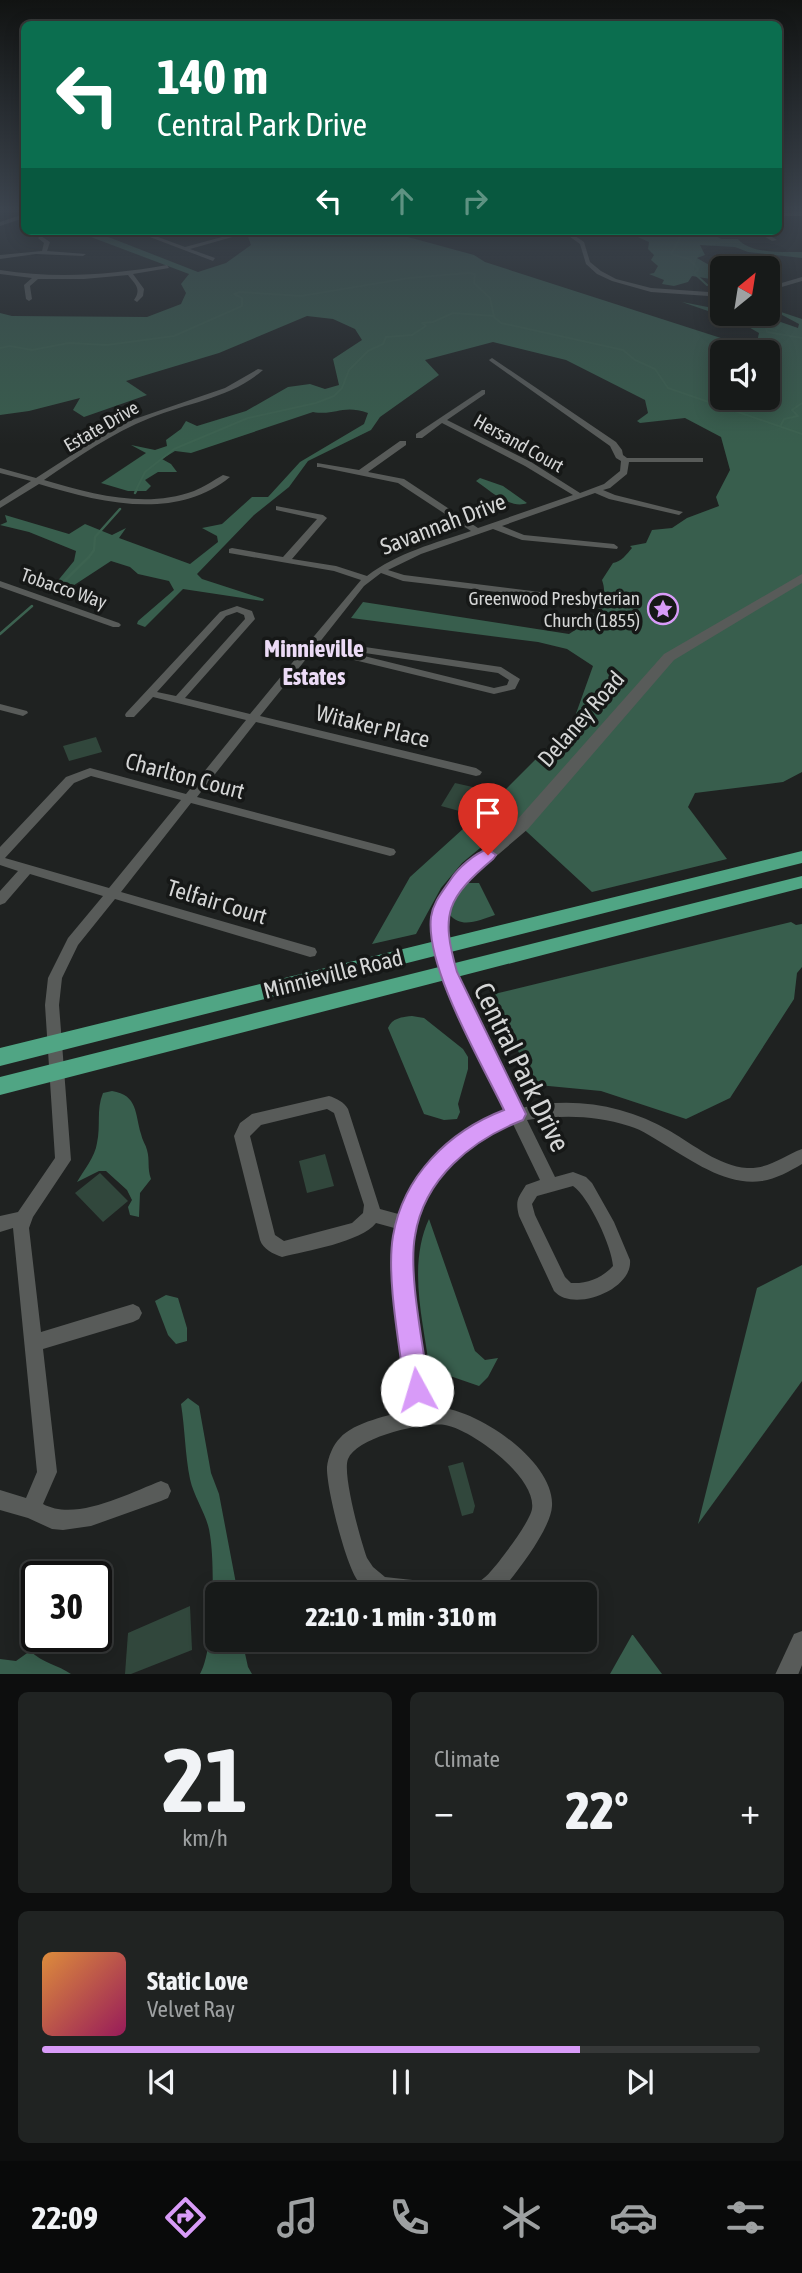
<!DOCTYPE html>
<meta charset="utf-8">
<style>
:root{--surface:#171a19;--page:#202322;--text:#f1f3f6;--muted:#9ea1a2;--line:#363838;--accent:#d89bf8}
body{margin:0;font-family:"Asap Condensed",sans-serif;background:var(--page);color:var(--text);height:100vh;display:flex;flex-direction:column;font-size:26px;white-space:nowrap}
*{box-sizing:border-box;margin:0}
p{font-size:23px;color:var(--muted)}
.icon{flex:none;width:38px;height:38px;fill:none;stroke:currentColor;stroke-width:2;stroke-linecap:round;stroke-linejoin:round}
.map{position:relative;height:1674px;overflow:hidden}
.details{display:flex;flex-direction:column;gap:18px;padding:18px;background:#0d0e0e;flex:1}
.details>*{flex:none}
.guide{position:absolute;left:21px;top:21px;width:761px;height:214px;border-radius:10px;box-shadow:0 4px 18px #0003,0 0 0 2px var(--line);background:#0b6e4f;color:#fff;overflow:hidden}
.needle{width:46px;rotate:30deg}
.fabs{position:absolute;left:710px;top:256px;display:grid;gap:14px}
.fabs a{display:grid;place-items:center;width:70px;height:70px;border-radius:10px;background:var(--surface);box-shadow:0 4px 18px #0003,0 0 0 2px var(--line);font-size:35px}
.speed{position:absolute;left:21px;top:1561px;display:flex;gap:14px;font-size:35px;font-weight:700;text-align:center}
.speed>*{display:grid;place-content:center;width:91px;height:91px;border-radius:50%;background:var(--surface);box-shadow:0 4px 18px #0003,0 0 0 2px var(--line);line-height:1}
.speed .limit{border:4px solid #111;border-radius:10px;background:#fff;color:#111}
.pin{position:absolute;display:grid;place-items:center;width:60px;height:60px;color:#fff;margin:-72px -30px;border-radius:50% 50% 50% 0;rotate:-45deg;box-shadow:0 0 7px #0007}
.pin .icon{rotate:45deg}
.me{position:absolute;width:77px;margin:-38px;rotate:354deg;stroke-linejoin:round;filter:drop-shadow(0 0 5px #0008)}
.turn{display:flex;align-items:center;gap:24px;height:147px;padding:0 21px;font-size:32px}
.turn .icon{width:91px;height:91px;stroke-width:2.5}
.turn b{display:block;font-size:49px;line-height:60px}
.lanes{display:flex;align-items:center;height:66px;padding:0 21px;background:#0003;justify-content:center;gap:35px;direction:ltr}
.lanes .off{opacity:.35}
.big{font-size:52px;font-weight:800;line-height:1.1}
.details .tile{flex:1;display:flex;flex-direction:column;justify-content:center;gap:10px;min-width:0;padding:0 24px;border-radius:10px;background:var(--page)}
.details .dial{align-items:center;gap:0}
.dial b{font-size:91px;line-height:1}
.song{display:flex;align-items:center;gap:21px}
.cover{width:84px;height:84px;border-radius:10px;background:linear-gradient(135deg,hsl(30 70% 55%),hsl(330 70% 35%))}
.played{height:7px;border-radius:4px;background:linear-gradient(90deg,var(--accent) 75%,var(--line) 75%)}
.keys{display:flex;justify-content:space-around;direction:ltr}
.heat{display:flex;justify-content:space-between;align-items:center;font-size:38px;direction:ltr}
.details .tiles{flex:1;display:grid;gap:18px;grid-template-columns:1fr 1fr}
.tile:last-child{grid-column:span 2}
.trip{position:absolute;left:205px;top:1582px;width:392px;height:70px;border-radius:10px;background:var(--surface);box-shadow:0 4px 18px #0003,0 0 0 2px var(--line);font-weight:800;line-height:70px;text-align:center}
.menu{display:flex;height:112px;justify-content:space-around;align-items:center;background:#090a0a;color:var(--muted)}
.menu .icon{width:49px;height:49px}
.menu .current{color:var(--accent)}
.menu b{font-size:32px;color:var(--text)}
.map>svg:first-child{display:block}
</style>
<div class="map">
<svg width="802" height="1675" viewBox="0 0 802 1675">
<rect width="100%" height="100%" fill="#1f2221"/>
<g fill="#31473c">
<polygon points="96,737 102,752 69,761 63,746"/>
<polygon points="455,783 477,788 463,812 441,806"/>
<polygon points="325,1154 334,1186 307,1193 299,1161"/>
<polygon points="100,1173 128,1201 103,1222 75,1193"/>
<polygon points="463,1462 475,1506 473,1513 462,1516 448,1466"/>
<polygon points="190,1606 192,1650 131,1674 125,1674 128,1633"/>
</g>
<g fill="#385e4d" fill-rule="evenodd">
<path d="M75,231H93L198,272L226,263L251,245L246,231H386L474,255L485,262L724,339L739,344L757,342L759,333L740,322L682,302L723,310V313H765L772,319L798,328L799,324L769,308L802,319V772L783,782L695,793L688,807L727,859L592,892L514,820L462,863L441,888L416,934L372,944L410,877L496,799L573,722L593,666L567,649L538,642L351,618L363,602L569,634C589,622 611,605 602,580L613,563C621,562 627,554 632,548L630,546L646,543L652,530L672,528L687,518L719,506L716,497L730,470L721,437L685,418L640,423L637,421L648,413L645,400L566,360L493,342L425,360L439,375L380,417L371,430L308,461L289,487L254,515L197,574L202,579L264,599L263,601L183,589L145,627L137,624L138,621L174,590L169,581L138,574L130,567L111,561L62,593L51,589L74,561L76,551L29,532L0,525L7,522L5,515L69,534L85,524L112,535L126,528L119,538L190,564L218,542L217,536L202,528L222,524L252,497H268L300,462L364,424L368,413C342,404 336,416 313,412L191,453L175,451L162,459L171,464L177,472H158L145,480L151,486L146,491H128L101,483L146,453L131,445L155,450L167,446L166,440L181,429L186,421L197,426L246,411L288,387L310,384L325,389L339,385L333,359L362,340L355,329L333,319L307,316L219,353L126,381L147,395L84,417L73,410L80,398L29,411L0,415V313L12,316L147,317L181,304L186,293L181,284L189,274ZM723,352H768V397H723Z"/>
<path d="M611,231H708L721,239H738C750,254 783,252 802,252V258L748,252L735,247L700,245L705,255L697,258L723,273V281L692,276L688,282L674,286L662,284L664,280L649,274L654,273L658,266L651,260L654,255L648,249L649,242L631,234Z"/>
<path d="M480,478L503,486L527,503C511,510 489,490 476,481Z"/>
<path d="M466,883H479L495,915C479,920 462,929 450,915L454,901Z"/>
<polygon points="791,922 796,925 802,924 802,967 797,973 794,999 730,1098 686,1119 601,1091 538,1085 486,996"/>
<path d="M412,1016L424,1018L463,1049L468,1057V1069L458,1104L460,1112L457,1119L444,1120L424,1114L388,1028C392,1018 402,1017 412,1016Z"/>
<path d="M112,1091C138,1095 135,1114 141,1134C142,1140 146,1145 147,1150C150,1160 147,1168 151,1179L140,1193L139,1217L130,1215L128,1207L132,1200L127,1190L106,1171H99L77,1182C84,1170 95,1157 97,1143C101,1125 96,1110 103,1093Z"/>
<path d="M429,1219L475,1351L485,1360L498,1358L488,1377L479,1386L450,1376L430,1373C424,1323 407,1267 429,1219Z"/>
<polygon points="802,1265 802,1381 698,1524 757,1288"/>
<polygon points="166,1295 178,1298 187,1328 187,1341 176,1344 168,1335 155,1301"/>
<path d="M188,1398L199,1406L211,1473L219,1494L238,1594H217V1640H242L248,1667L252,1674H200C214,1650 215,1565 210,1535C208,1516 194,1498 190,1479C185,1454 185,1429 181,1404Z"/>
<polygon points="632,1635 633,1635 662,1674 610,1674"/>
<path d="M30,1651C43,1663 58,1665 71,1674H0V1659L16,1661Z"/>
</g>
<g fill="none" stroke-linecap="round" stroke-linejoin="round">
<g stroke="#3c6250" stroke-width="2">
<polyline points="670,231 680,238 671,254 689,259 698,269 694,273 707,285"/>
<polyline points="743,313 781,325 776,330 766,328 767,332 802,338"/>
<polyline points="0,348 10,346 32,350 69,343 107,345 174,336 242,306 242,298 234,294 240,292 301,296 409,278 468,273 475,274 474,283 490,298 494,317 501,323 623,350 635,360 655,369 668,388 802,434"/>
<polyline points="781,425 784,419 798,416 792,410 802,403"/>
<polyline points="136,490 145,472 174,449 248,418 316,403 334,396 342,388 349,370 368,351 383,344 386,337 412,335 426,326 422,323 433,322 453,313 494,316"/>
</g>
<g stroke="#3c6250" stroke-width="2.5">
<polyline points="135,493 137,489"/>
<polyline points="52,593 89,557 94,550 95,537 120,509"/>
<polyline points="0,634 32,606"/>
</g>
<g fill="#585b59" fill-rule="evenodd">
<polygon points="802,212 802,216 779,216 779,213"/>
<polygon points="24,214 24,218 0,226 0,222"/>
<polygon points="134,231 142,231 185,247 233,234 236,236 190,249 215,258 213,261"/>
<polygon points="487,231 493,231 489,235 486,233"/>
<polygon points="562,231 568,231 584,242 590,262 601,271 616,279 651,288 723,293 723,297 651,292 612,281 597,274 586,264 580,244"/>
<polygon points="755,231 762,231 777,240 772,241"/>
<polygon points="41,236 50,242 47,251 86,254 83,256 36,254 0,259 0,255 42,251 44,243 38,238"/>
<path d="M167,265L169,268L133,274L144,289L143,296L137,302L134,300C142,289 135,284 128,275L84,279H38L30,286L32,299L29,301L26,299L24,285L32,278L0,274V270C56,279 111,275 167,265Z"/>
<polygon points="802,277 802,281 768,291 768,287"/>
<path d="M492,358L616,442L622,450L623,455L627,458H703V462H629L627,474L610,488L603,490L615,495L683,512L679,515L609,499L595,493L502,526L524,535L614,544L618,547L617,549L522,540L493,529L421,554L388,570L404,575L580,597L583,598V602L403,581L381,573L364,586L319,643L352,650L365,647L501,667L520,679L515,689L494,694L350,659L349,656L315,648L260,716L476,768L482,772L480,775L476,776L256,722L197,797L394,849L396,852L394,855L390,856L191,803L121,892L315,948L317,952L315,956L310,957L115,899L78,945L62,978L59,1005L71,1160L33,1217L29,1228L41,1332L133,1304L139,1307L142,1313L139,1319L133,1322L43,1349L57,1472L43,1504C76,1522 129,1493 161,1481L168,1484L171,1491L168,1498L161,1501L91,1526L63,1530L52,1529L28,1518L0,1510V1490L26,1498L37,1472L13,1228L0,1232V1216L18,1212L55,1158L45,1005L48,978L68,938L103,896L30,874L5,903L0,905V891L18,871L0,865V847L66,777L90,768L186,794L246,720L153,697L134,717H126L125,715L126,713L220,612L237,606L252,611L255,619L185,698L250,714L306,646V642L310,641L361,580L334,571L229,553V549L232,548L283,557L317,519L276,510V506L323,515L327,518L292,559L336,566L367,576C397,553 435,543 471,531L398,483L320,467H317V463L359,470L400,441H406V445L368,472L404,479L478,528L573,495L525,466L442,423L422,438H416V434L482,390H485V394L447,420L531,462L580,493L604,484L620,471L621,461L616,458L610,446L490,361L489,360ZM237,612L244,615L245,619L176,696L157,692L226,616ZM365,653L498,673L509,680L507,685L494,688L360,655ZM91,776L181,800L109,888L5,858L74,783Z"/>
<path d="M258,369L263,370C231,398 189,402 150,418C112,433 78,457 44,480C92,494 145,509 194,491C204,487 214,480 223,475L230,477C175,522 99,502 39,484L0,508V501L31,481L0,473V468L36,478L95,440L129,421L225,388Z"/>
<polygon points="0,581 119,623 121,625 119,627 113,627 0,587"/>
<polygon points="0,704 27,711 28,713 23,716 0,710"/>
<path d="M448,967L453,968L455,972L521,1108C572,1096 625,1105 670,1131C694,1145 719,1166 747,1168C769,1169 783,1156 802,1149V1164C790,1171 776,1179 762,1181C728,1186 695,1163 667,1146C655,1139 643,1130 629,1126C595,1115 562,1115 527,1120L555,1177L573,1172L586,1177L592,1183L614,1222L630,1260C633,1290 573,1313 554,1291L519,1216C515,1200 518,1198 526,1185L540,1180L513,1124C460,1141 422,1182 412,1237C408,1261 414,1287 417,1311C421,1343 425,1375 428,1407C470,1403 555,1460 552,1506C551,1529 515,1575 500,1592L497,1594H470C473,1584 484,1580 491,1571C500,1561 530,1522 532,1509C537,1478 473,1430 445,1425C423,1422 357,1437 348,1459C342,1474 361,1542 367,1558L373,1567L385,1577L449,1584L456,1587L459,1594H375C369,1591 363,1588 358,1581C346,1566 326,1487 327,1467C328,1457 333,1445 340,1438C354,1422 390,1415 410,1410L395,1273L394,1245L398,1229L376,1223C361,1242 306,1251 282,1257C273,1254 263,1249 260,1240L234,1136L240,1123L252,1114L329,1096C336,1098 344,1102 348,1109L380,1209L402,1215C418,1161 455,1129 508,1112L441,972L443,968ZM327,1109L334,1113L364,1205L363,1213L352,1223L284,1241L275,1235L250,1136L261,1125ZM573,1186C589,1197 612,1247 613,1266C602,1278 587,1284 571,1283L565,1277L535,1215L532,1204L537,1196Z"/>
<polygon points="802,1631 802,1665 798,1675 775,1675 794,1634"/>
</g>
<polygon fill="#585b59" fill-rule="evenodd" points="802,574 802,583 674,660 528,829 466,882 451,905 447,917 450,947 457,972 454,977 448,979 442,977 432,947 431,917 435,904 454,874 516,821 664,654"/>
<g fill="#50a584" fill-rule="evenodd">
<polygon points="802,851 802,863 0,1066 0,1048"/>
<polygon points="802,876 802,888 0,1095 0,1077"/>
</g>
</g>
<linearGradient id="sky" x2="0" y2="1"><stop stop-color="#111312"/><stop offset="0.47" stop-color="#3c444e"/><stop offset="1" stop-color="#3c444e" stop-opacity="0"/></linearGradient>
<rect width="802" height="445" fill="url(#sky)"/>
<path fill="#d89bf8" stroke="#8c65a1" stroke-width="2" d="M488,849L496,855L493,859C447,898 440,913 457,972L526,1114L523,1120C472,1140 424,1178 415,1236C408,1275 424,1348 429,1390L425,1399L417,1402L408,1399L405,1390C400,1348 386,1277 393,1236C403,1176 449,1131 504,1110C481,1062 425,967 431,917C433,902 443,891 451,879C458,868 475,853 488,849Z"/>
<defs>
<g id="sight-ring" transform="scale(1.575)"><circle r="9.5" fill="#161817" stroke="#d89bf8" stroke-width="1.5"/><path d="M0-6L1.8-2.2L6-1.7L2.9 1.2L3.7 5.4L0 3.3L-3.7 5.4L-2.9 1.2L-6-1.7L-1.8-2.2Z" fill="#d89bf8"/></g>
</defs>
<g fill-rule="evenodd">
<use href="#sight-ring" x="663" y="609"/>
</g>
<g text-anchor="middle" stroke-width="7" stroke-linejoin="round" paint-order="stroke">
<g font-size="19" fill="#d5d6d6" stroke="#161817">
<text transform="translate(101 426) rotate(-30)" y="7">Estate Drive</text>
<text transform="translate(519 443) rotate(29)" y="7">Hersand Court</text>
<text transform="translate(64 588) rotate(19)" y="7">Tobacco Way</text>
</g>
<g font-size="19" fill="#d5d6d6" stroke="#161817" text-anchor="end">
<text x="640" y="605">Greenwood Presbyterian<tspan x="640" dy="22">Church (1855)</tspan></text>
</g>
<g font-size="23" fill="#d5d6d6" stroke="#161817">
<text transform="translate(443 524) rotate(-21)" y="8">Savannah Drive</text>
<text transform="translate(581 719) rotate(-49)" y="8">Delaney Road</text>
<text transform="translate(373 726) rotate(14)" y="8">Witaker Place</text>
<text transform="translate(185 776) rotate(15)" y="8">Charlton Court</text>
<text transform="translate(217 902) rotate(17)" y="8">Telfair Court</text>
<text transform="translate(333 974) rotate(-14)" y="8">Minnieville Road</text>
</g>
<g font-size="24" font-weight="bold" fill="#ecdbf6" stroke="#161817">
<text x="314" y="657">Minnieville<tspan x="314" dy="28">Estates</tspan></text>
</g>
<g font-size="28" fill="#d5d6d6" stroke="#161817">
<text transform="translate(522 1067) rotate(64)" y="10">Central Park Drive</text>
</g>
</g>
</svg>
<div class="fabs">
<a><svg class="needle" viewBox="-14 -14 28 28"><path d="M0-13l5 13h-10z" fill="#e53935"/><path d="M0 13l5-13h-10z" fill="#9ea1a2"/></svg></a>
<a><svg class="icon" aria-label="sound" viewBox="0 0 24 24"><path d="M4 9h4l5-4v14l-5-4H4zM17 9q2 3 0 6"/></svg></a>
</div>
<div class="speed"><div class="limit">30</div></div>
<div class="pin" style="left:488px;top:855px;background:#d93025"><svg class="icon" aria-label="arrive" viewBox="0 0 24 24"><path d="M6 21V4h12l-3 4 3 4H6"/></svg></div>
<svg class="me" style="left:417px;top:1390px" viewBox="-20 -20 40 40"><circle r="19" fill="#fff"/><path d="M0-13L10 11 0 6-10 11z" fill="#d89bf8"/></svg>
<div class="trip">22:10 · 1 min · 310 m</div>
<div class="guide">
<div class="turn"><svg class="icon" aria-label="left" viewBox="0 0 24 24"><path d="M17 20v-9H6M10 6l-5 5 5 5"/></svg><div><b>140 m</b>Central Park Drive</div></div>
<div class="lanes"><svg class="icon" aria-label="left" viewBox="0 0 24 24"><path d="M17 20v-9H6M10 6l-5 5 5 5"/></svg><svg class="icon off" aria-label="ahead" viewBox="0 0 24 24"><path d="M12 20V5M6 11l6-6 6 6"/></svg><svg class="icon off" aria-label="right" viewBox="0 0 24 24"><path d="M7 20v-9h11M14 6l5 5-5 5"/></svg></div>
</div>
</div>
<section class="details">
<div class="tiles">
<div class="tile dial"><b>21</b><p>km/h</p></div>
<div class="tile"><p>Climate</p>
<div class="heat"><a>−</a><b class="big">22°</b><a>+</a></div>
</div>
<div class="tile">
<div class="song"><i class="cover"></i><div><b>Static Love</b><p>Velvet Ray</p></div></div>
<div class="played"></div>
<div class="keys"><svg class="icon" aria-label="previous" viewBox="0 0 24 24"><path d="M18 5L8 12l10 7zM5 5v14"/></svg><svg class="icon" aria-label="pause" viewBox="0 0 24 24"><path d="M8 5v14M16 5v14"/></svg><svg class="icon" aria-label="next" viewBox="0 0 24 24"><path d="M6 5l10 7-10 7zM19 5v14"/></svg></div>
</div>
</div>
</section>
<nav class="menu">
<b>22:09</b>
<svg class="icon current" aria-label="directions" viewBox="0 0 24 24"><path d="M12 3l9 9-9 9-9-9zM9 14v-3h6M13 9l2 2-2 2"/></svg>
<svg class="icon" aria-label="music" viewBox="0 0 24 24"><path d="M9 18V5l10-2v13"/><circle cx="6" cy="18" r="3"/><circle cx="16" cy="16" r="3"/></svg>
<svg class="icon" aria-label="phone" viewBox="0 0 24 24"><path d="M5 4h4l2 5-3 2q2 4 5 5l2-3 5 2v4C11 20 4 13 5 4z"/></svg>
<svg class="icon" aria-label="climate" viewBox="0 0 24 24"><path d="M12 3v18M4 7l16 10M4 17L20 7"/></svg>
<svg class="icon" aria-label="car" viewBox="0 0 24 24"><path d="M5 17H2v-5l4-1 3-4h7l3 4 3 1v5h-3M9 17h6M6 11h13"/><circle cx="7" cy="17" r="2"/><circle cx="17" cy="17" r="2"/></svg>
<svg class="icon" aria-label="filters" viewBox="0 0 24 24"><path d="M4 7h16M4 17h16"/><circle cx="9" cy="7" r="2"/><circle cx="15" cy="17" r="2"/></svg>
</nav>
